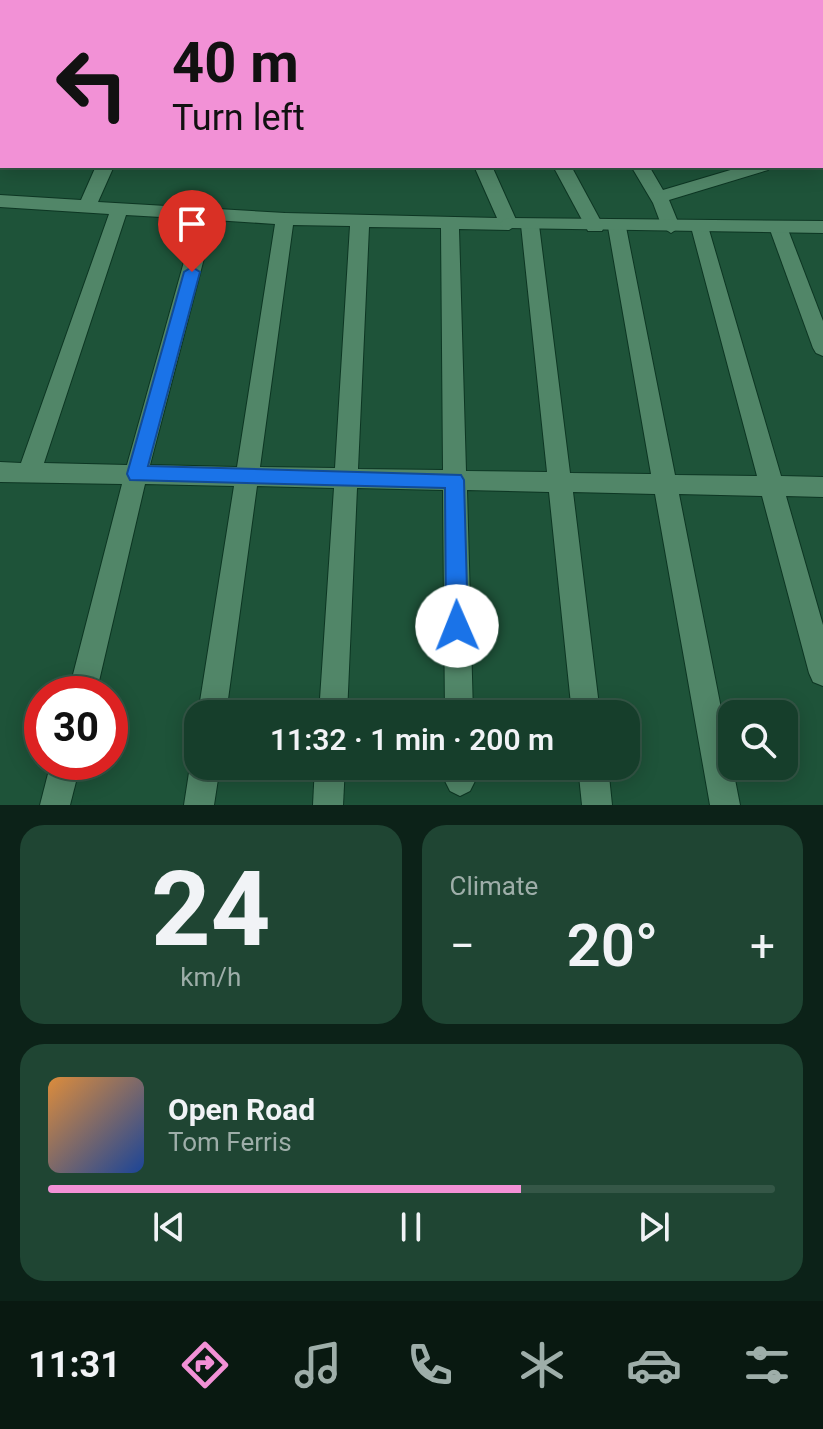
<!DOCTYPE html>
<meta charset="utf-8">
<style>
:root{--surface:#163e2b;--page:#1f4533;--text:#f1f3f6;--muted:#9eaea9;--line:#355747;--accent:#f291d6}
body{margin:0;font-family:Roboto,sans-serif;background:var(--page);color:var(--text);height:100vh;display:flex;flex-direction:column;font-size:30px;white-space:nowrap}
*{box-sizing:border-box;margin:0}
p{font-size:26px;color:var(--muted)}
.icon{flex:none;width:44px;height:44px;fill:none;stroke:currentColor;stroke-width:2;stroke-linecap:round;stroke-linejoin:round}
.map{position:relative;height:805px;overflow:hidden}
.details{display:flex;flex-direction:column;gap:20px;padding:20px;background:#0c2218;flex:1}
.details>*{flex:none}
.hud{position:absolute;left:0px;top:0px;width:824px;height:168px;box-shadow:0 4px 20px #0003,0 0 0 2px var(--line);background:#f291d6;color:#111;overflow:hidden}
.buttons{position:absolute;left:718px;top:700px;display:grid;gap:16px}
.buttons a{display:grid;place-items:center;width:80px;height:80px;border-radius:16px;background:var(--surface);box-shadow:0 4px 20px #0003,0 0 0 2px var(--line);font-size:40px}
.speed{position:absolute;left:24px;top:676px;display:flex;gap:16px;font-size:40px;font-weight:700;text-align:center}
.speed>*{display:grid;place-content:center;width:104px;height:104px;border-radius:50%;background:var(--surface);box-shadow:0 4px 20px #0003,0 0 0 2px var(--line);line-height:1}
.speed .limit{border:12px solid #d22;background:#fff;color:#111}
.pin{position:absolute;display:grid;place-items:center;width:68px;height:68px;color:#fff;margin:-82px -34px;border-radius:50% 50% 50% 0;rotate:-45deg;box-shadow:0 0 8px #0007}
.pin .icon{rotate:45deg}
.me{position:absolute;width:88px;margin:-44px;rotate:359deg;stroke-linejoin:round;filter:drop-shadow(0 0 6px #0008)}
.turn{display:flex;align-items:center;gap:28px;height:168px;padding:0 40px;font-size:36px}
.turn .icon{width:104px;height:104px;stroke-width:2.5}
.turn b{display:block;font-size:56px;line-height:68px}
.big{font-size:60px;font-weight:600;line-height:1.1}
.details .card{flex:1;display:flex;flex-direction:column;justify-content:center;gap:12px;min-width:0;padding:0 28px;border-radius:24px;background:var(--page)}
.details .dial{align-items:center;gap:0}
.dial b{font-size:104px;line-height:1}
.song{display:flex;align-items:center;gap:24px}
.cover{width:96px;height:96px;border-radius:12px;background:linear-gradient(135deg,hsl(30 70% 55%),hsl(220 70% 35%))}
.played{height:8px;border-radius:4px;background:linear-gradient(90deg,var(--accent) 65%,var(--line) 65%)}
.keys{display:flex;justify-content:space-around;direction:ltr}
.heat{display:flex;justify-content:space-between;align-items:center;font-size:44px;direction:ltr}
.details .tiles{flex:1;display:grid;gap:20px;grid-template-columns:1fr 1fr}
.card:last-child{grid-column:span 2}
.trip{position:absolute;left:184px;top:700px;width:456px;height:80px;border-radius:24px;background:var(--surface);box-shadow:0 4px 20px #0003,0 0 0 2px var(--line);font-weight:600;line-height:80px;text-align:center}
.menu{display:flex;height:128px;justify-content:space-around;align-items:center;background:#091911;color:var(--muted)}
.menu .icon{width:56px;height:56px}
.menu .active{color:var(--accent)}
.menu b{font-size:36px;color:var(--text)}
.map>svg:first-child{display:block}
</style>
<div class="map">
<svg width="823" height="805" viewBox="0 0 823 805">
<rect width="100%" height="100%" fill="#1e5339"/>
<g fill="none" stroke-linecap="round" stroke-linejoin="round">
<g stroke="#0d3623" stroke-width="2">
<g id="minor">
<polygon points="172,0 186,0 171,2"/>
<polygon points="399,0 413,0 414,2 400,2"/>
<polygon points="464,0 478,0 479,2 465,2"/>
<polygon points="527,0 542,0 543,2 528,2"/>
<polygon points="684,0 699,0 700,2 685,2"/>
<polygon points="823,14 823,23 822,23 822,14"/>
<polygon points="823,74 823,84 822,85 822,75"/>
<rect x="822" y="150" width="1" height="11"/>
<path d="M96,166H114L98,202L285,213L497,218L474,166H492L518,224L509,230L459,229L466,471L547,472L521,225L530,219L539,225L570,473L651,474L608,227L617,221L626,227L675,475L757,476L691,227L700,221L707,223L781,476L823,477V497L786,496L823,625V686L813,682L809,673L762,496L679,494L740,805H710L655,494L573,492L600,714H572L549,492L467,490L473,714H445L443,490L357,488L347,714H319L334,488L257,486L226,714H198L234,486L145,484L96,694H68L122,484L0,482V462L21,463L109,214L0,207V195L81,200ZM126,215L196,219L127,465L44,463ZM214,220L275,224L237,467L150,465ZM293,225L350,226L335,468L260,467ZM369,227L441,228L443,470L358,469Z"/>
<polygon points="553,166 571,166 604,227 602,231 588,231"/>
<polygon points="631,166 649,166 663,190 744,166 771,166 768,170 669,200 680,227 671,233 662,227 653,203"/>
<polygon points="778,221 787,227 823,321 823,356 816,353 813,348 769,227"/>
<polygon points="198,754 198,766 220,766 214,805 184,805 190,766"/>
<polygon points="51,762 81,762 70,805 40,805"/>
<polygon points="315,766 345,766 343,805 313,805"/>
<polygon points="445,766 475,766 475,781 470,791 460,796 450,791 445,781"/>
<polygon points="578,766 608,766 612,805 582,805"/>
</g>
</g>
<g stroke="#0d3623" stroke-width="2">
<polygon id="tertiary" points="509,218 823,221 823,233 503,228 500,224 503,220"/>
</g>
<use href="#minor" fill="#518668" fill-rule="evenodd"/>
<use href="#tertiary" fill="#518668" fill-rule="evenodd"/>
</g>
<polygon fill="#1a73e8" stroke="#114b97" stroke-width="2" points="192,267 200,272 148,466 461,475 464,480 468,626 465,634 457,637 449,634 446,626 445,488 130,480 127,474 184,272"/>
</svg>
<div class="buttons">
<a><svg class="icon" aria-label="search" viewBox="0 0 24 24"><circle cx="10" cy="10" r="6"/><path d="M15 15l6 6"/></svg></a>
</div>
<div class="speed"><div class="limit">30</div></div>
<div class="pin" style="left:192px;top:272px;background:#d93025"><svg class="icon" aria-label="arrive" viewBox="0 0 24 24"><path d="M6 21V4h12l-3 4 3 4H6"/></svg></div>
<svg class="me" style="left:457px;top:626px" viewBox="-20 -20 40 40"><circle r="19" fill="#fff"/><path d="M0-13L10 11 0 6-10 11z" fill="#1a73e8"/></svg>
<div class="trip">11:32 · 1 min · 200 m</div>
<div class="hud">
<div class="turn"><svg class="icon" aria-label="left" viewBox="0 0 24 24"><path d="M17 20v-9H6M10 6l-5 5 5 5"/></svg><div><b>40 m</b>Turn left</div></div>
</div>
</div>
<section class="details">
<div class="tiles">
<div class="card dial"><b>24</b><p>km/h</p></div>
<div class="card"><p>Climate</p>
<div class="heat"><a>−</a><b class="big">20°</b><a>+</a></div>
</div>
<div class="card">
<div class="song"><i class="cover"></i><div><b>Open Road</b><p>Tom Ferris</p></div></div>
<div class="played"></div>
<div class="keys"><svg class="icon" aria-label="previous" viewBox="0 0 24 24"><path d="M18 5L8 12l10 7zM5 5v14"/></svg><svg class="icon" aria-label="pause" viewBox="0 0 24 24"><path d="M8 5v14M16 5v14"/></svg><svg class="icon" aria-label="next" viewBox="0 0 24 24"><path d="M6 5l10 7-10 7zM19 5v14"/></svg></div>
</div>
</div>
</section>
<nav class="menu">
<b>11:31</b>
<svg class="icon active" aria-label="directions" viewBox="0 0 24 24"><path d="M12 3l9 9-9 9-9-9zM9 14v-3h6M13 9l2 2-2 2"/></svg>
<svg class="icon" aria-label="music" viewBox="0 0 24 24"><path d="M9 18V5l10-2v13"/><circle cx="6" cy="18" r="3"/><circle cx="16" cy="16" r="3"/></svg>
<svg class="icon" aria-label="phone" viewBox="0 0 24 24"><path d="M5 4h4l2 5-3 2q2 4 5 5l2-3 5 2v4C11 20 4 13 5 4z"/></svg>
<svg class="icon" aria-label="climate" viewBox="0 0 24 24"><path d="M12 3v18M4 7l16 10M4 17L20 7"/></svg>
<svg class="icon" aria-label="car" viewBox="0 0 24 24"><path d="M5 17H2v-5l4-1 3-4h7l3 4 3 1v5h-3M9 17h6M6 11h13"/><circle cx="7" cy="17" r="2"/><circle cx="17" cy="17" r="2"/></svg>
<svg class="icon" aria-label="filters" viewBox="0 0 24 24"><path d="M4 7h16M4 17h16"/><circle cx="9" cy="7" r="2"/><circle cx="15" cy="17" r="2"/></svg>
</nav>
